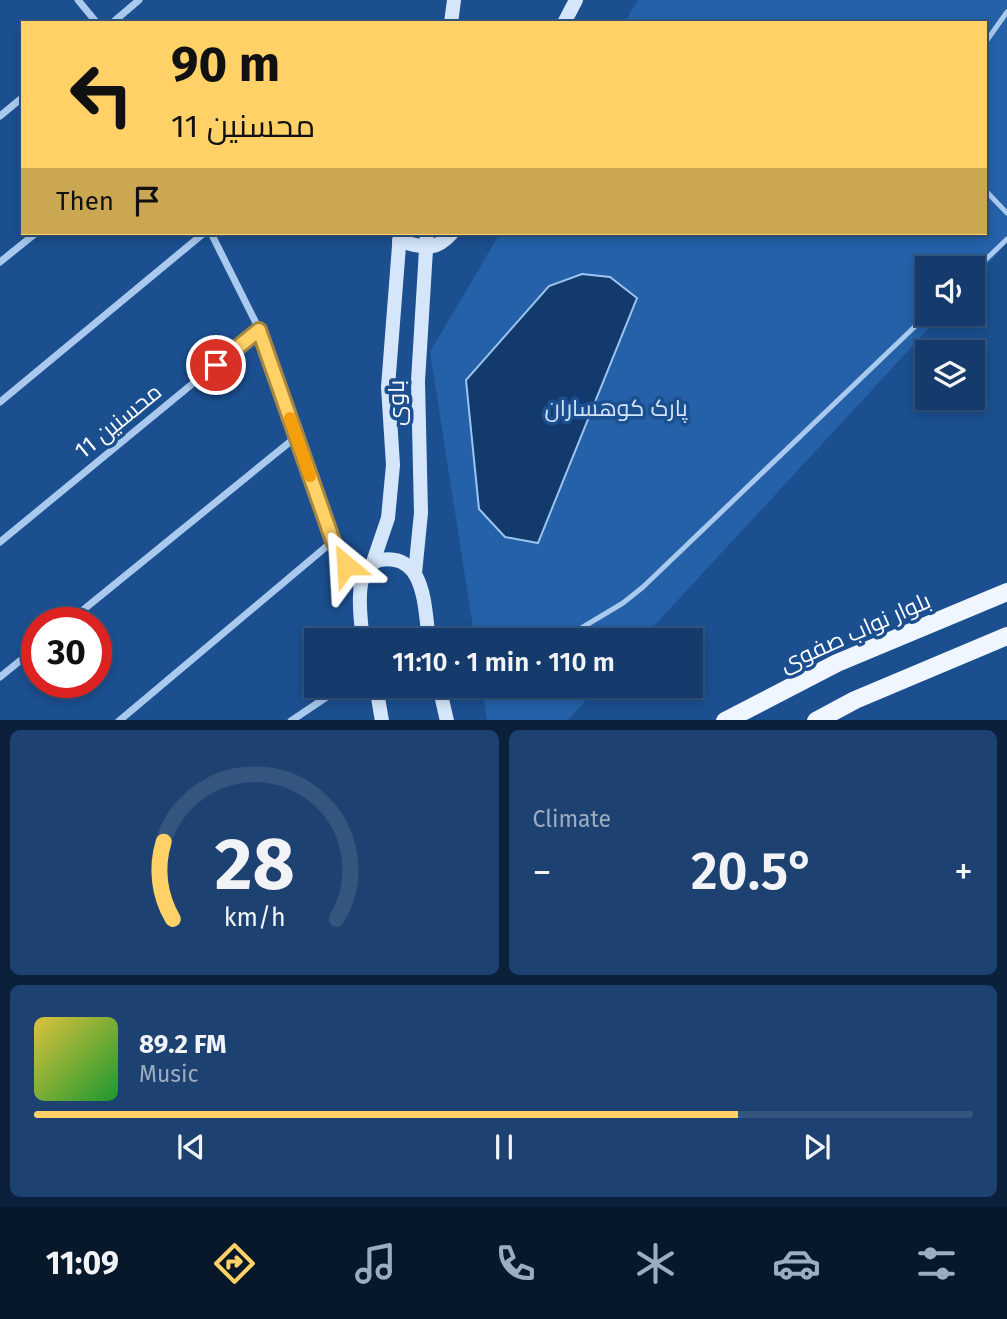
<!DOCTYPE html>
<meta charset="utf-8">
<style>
:root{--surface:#143b6b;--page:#1d4271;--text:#f1f3f6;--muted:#9dadc1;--line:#33557e;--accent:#ffd166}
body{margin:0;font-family:"Fira Sans",Cairo,sans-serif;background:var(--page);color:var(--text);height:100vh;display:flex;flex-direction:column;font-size:26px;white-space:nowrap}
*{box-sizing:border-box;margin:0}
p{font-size:23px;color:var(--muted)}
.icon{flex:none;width:38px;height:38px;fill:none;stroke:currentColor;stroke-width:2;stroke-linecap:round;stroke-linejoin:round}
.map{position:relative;height:720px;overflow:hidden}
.drawer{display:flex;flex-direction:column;gap:10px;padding:10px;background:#0b203b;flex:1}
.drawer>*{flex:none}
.banner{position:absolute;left:21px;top:21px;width:966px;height:214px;border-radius:0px;box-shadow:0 4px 10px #0003,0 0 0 2px var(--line);background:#ffd166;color:#111;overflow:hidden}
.controls{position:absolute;left:915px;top:256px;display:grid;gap:14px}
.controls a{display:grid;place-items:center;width:70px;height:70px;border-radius:0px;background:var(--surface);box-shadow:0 4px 10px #0003,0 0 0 2px var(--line);font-size:35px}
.speed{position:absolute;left:21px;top:607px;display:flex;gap:14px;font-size:35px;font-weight:700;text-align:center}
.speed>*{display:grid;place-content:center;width:91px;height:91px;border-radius:50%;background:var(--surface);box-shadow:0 4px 10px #0003,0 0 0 2px var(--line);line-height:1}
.speed .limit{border:10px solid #d22;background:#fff;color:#111}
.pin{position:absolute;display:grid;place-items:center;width:60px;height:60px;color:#fff;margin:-30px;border:4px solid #fff;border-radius:50%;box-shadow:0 2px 7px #0007}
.me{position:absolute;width:77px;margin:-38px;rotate:333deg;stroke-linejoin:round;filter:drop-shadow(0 0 5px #0008)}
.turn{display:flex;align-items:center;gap:24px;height:147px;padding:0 35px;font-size:32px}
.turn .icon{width:91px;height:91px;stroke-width:2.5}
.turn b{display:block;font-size:49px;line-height:60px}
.then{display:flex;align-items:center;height:66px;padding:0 35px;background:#0003;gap:14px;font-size:26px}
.big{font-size:52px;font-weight:600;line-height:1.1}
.drawer .card{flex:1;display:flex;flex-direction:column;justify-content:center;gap:10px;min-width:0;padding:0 24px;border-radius:10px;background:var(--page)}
.drawer .dial{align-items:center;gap:0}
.dial svg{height:182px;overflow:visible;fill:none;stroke:var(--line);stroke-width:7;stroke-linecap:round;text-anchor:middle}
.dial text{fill:var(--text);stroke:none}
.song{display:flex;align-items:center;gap:21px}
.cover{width:84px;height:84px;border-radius:10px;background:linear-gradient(135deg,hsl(50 70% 55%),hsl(130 70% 35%))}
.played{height:7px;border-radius:4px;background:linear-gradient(90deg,var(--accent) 75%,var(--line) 75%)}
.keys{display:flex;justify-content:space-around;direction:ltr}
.heat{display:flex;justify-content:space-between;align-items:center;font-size:38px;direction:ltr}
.drawer .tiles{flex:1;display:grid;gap:10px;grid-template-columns:1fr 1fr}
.card:last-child{grid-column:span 2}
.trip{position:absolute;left:304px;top:628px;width:399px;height:70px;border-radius:0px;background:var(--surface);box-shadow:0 4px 10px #0003,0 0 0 2px var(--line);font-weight:600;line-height:70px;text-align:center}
.menu{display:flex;height:112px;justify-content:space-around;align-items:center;background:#08182b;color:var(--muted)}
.menu .icon{width:49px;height:49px}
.menu .on{color:var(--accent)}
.menu b{font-size:32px;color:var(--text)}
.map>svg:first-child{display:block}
</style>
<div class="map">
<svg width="1007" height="721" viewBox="0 0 1007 721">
<rect width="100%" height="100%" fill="#1b4f8f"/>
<g fill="#2461a8">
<polygon points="638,0 1007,0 1007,243 973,280 973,268 928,268 928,313 943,313 641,640 475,640 430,352 500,233 985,233 985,23 624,23"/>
<polygon points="482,686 599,686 568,720 487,721"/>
</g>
<polygon fill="#123a6d" stroke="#9cc4f0" stroke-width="2" points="582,274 610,277 637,298 538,543 505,537 479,509 466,380 549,286"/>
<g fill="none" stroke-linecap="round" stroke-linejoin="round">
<g stroke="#a9c9ee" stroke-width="5">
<polyline points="985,43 1007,12"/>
<polyline points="985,190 1007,213"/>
<polyline points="973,272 1007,239"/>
<polyline points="470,640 475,640"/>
<polyline points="542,640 578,630 623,603 643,587 929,313"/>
</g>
<g stroke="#a9c9ee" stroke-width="7">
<polyline points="78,0 97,23"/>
<polyline points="112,23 139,0"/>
<polyline points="0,116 23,97"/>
<polyline points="211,233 259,329 333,541 358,587"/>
<polyline points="0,262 36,233"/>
<polyline points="0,402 204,233"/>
<polyline points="0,542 259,329"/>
<polyline points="67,623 296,437"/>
<polyline points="0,677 37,647"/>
<polyline points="119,721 333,541"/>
<polyline points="291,721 343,686"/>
</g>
<g stroke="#d6e6fa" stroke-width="14">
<polyline points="451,23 454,0"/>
<polyline points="564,23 576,0"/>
<path d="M399,241C424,247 434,253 452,233"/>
<polyline points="372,565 388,518 393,465 388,387 400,233"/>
<polyline points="415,573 421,513 418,381 427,233"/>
<path d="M363,640C360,613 349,552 395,560C403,561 412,568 416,576C426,595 426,620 429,640"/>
<polyline points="376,686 382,721"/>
<polyline points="439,686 447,721"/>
</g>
<g stroke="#f0f6ff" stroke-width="18">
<polyline points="725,721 837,663 1007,592"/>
<polyline points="816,721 855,700 1007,636"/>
</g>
</g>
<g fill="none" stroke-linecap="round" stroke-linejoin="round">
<g stroke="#a68842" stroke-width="18">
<polyline id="route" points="216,365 259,330 333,541 346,565"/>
</g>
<use href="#route" stroke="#ffd166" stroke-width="12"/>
<polyline stroke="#f59e0b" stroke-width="12" points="290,418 310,476"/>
</g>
<g text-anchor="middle" stroke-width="7" stroke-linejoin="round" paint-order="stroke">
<g font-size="23" fill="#fff" stroke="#1b4f8f">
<text transform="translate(396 403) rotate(-90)" y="8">باوی</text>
<text transform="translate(118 421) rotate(-39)" y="8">محسنین 11</text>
<text transform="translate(855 632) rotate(-24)" y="8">بلوار نواب صفوی</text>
</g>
<g font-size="23" fill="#cfe3fa" stroke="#1b4f8f">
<text x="616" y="416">پارک کوهساران</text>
</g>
</g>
</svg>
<div class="controls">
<a><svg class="icon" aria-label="sound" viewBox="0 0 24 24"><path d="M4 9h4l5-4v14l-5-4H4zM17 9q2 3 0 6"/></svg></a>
<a><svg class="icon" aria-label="layers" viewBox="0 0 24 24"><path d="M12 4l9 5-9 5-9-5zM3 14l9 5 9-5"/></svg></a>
</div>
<div class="speed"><div class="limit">30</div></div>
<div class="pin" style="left:216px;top:365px;background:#d93025"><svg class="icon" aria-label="arrive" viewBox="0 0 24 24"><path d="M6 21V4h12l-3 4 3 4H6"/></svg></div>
<svg class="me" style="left:346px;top:565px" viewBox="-20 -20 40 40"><path d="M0-17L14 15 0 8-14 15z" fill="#ffd166" stroke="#fff" stroke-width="4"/></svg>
<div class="trip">11:10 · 1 min · 110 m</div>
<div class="banner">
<div class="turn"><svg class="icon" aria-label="left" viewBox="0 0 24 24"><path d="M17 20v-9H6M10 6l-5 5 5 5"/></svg><div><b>90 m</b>محسنین 11</div></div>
<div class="then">Then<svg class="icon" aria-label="arrive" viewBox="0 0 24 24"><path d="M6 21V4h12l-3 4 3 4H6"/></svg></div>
</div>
</div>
<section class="drawer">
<div class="tiles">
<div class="card dial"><svg viewBox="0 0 100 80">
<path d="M14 69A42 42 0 1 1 86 69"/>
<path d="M14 69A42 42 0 0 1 10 35" stroke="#ffd166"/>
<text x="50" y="56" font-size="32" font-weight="700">28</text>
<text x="50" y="72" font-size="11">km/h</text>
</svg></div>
<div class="card"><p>Climate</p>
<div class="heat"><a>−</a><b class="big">20.5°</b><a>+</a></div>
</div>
<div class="card">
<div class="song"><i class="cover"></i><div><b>89.2 FM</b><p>Music</p></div></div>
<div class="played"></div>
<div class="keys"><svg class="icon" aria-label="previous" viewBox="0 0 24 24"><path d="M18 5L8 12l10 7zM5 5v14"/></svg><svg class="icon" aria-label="pause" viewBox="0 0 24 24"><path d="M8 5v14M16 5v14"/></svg><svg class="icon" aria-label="next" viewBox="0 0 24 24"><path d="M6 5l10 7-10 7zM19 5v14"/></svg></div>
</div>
</div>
</section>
<nav class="menu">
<b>11:09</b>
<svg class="icon on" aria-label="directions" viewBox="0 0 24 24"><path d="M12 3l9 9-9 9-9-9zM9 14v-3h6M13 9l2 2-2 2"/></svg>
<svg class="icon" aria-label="music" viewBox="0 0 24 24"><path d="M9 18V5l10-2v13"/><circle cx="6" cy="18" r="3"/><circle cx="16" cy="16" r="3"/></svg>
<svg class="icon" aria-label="phone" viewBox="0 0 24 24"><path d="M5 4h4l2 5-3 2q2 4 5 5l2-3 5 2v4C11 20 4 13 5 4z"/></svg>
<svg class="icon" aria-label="climate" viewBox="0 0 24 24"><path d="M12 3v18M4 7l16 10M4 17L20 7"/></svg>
<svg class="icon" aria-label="car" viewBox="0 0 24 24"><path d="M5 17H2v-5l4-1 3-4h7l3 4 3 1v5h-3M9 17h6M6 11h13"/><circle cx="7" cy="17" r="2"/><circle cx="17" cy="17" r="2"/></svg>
<svg class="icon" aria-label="filters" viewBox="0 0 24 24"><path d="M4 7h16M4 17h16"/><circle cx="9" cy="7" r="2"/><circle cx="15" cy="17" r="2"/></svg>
</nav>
